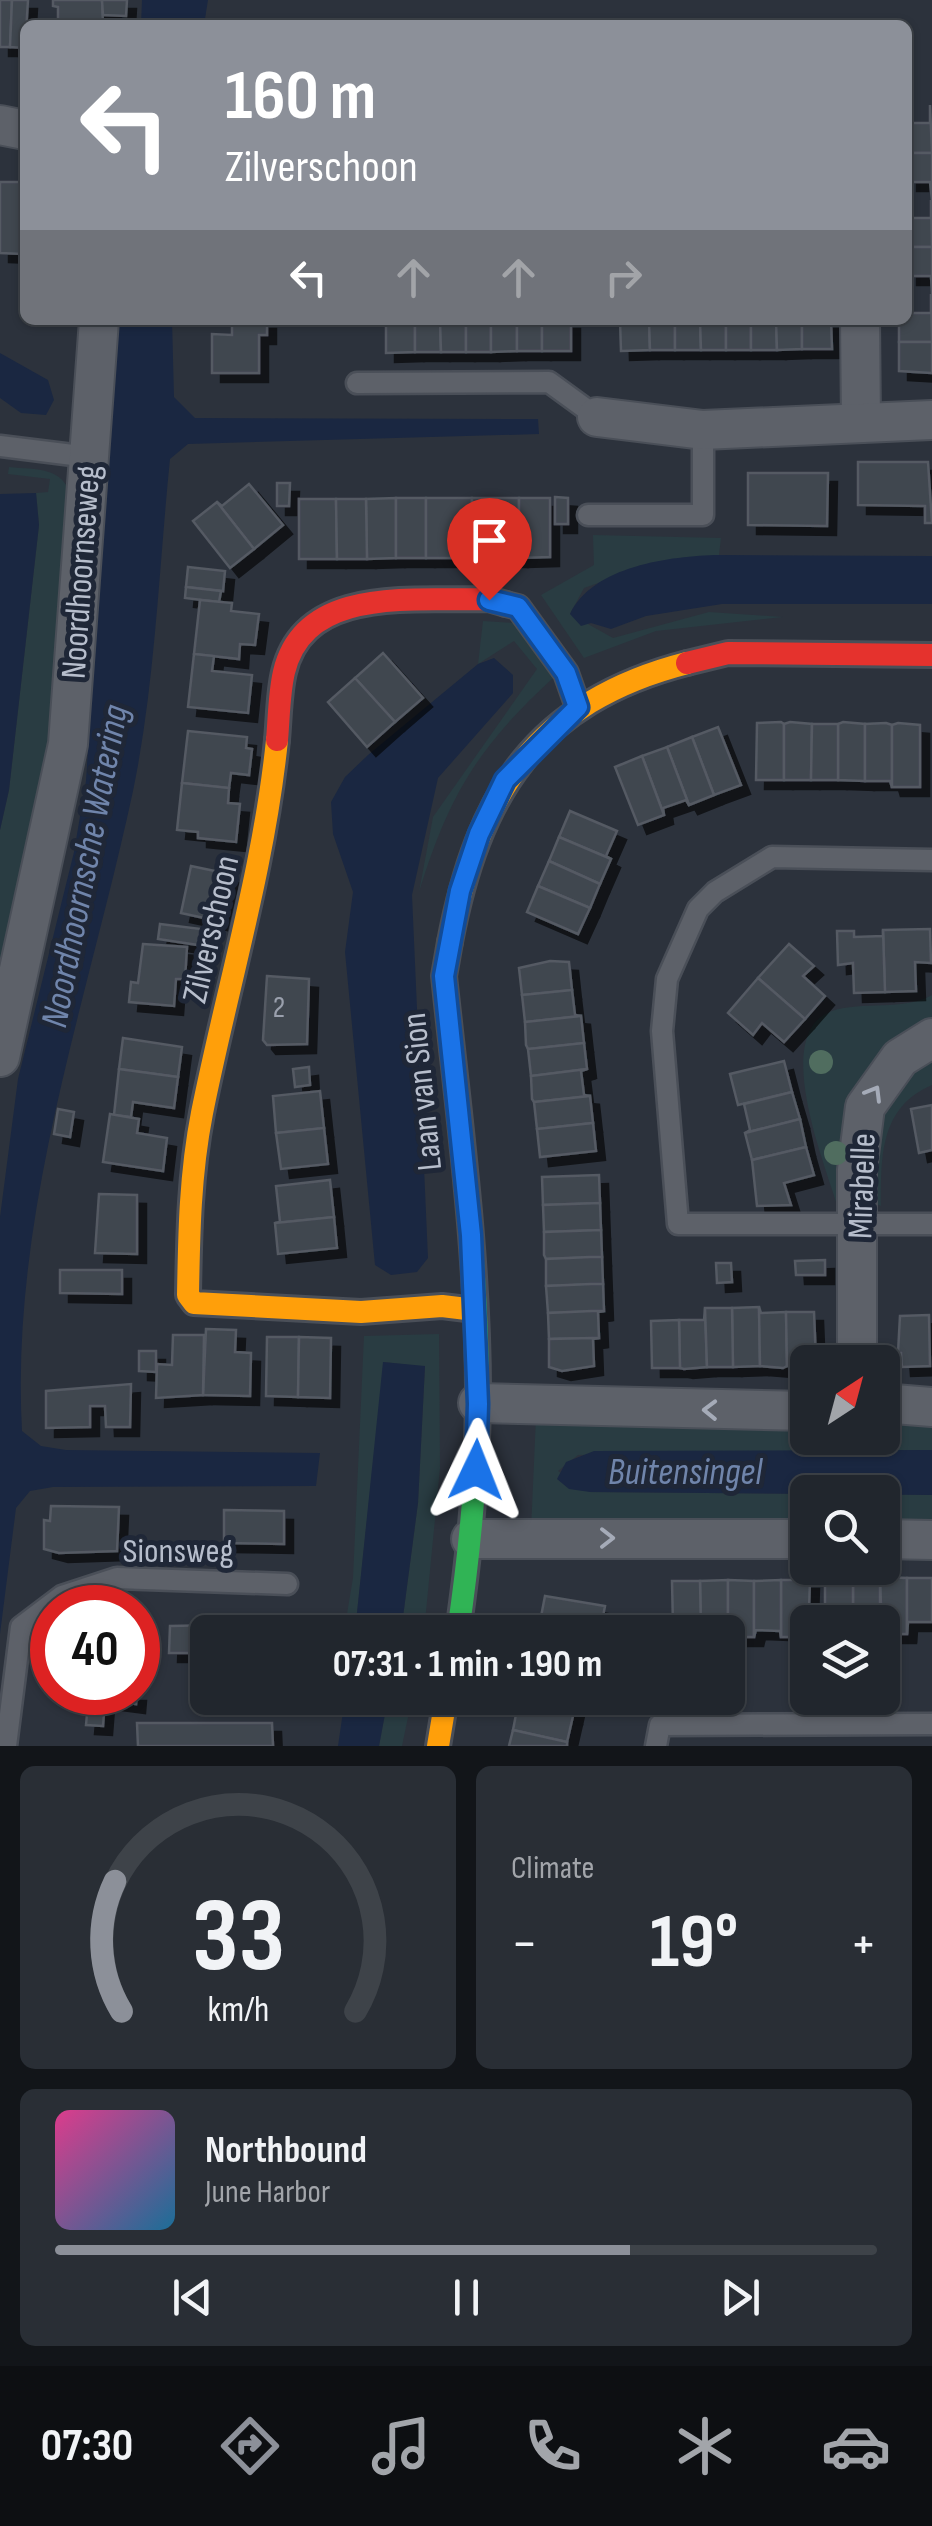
<!DOCTYPE html>
<meta charset="utf-8">
<style>
:root{--surface:#21262d;--page:#292e35;--text:#f1f3f6;--muted:#a2a5aa;--line:#3e4349;--accent:#8c9099}
body{margin:0;font-family:"Sofia Sans Condensed",sans-serif;background:var(--page);color:var(--text);height:100vh;display:flex;flex-direction:column;font-size:38px;white-space:nowrap}
*{box-sizing:border-box;margin:0}
p{font-size:32px;color:var(--muted)}
.icon{flex:none;width:55px;height:55px;fill:none;stroke:currentColor;stroke-width:2;stroke-linecap:round;stroke-linejoin:round}
.map{position:relative;height:1746px;overflow:hidden}
.sheet{display:flex;flex-direction:column;gap:20px;padding:20px;background:#121519;flex:1}
.sheet>*{flex:none}
.hud{position:absolute;left:20px;top:20px;width:892px;height:305px;border-radius:15px;box-shadow:0 2px 8px #0004,0 0 0 2px var(--line);background:#8c9099;color:#fff;overflow:hidden}
.needle{width:65px;rotate:36deg}
.fabs{position:absolute;left:790px;top:1345px;display:grid;gap:20px}
.fabs a{display:grid;place-items:center;width:110px;height:110px;border-radius:15px;background:var(--surface);box-shadow:0 2px 8px #0004,0 0 0 2px var(--line);font-size:50px}
.speed{position:absolute;left:30px;top:1585px;display:flex;gap:20px;font-size:50px;font-weight:700;text-align:center}
.speed>*{display:grid;place-content:center;width:130px;height:130px;border-radius:50%;background:var(--surface);box-shadow:0 2px 8px #0004,0 0 0 2px var(--line);line-height:1}
.speed .limit{border:15px solid #d22;background:#fff;color:#111}
.pin{position:absolute;display:grid;place-items:center;width:85px;height:85px;color:#fff;margin:-102px -42px;border-radius:50% 50% 50% 0;rotate:-45deg;box-shadow:0 0 10px #0007}
.pin .icon{rotate:45deg}
.me{position:absolute;width:110px;margin:-55px;rotate:2deg;stroke-linejoin:round;filter:drop-shadow(0 0 8px #0008)}
.turn{display:flex;align-items:center;gap:35px;height:210px;padding:0 40px;font-size:45px}
.turn .icon{width:130px;height:130px;stroke-width:2.5}
.turn b{display:block;font-size:70px;line-height:85px}
.lanes{display:flex;align-items:center;height:95px;padding:0 40px;background:#0003;justify-content:center;gap:50px;direction:ltr}
.lanes .off{opacity:.35}
.big{font-size:75px;font-weight:700;line-height:1.1}
.sheet .tile{flex:1;display:flex;flex-direction:column;justify-content:center;gap:15px;min-width:0;padding:0 35px;border-radius:15px;background:var(--page)}
.sheet .dial{align-items:center;gap:0}
.dial svg{height:260px;overflow:visible;fill:none;stroke:var(--line);stroke-width:7;stroke-linecap:round;text-anchor:middle}
.dial text{fill:var(--text);stroke:none}
.song{display:flex;align-items:center;gap:30px}
.cover{width:120px;height:120px;border-radius:15px;background:linear-gradient(135deg,hsl(330 70% 55%),hsl(200 70% 35%))}
.played{height:10px;border-radius:5px;background:linear-gradient(90deg,var(--accent) 70%,var(--line) 70%)}
.keys{display:flex;justify-content:space-around;direction:ltr}
.heat{display:flex;justify-content:space-between;align-items:center;font-size:55px;direction:ltr}
.sheet .tiles{flex:1;display:grid;gap:20px;grid-template-columns:1fr 1fr}
.tile:last-child{grid-column:span 2}
.trip{position:absolute;left:190px;top:1615px;width:555px;height:100px;border-radius:15px;background:var(--surface);box-shadow:0 2px 8px #0004,0 0 0 2px var(--line);font-weight:700;line-height:100px;text-align:center}
.menu{display:flex;height:160px;justify-content:space-around;align-items:center;background:#0d0f12;color:var(--muted)}
.menu .icon{width:70px;height:70px}
.menu .active{color:var(--accent)}
.menu b{font-size:45px;color:var(--text)}
.map>svg:first-child{display:block}
</style>
<div class="map">
<svg width="932" height="1746" viewBox="0 0 932 1746">
<defs>
<filter id="shadow"><feDropShadow dx="9" dy="9" stdDeviation="0" flood-color="#0009"/></filter>
</defs>
<rect width="100%" height="100%" fill="#2c323c"/>
<g fill="#293c42">
<path d="M9,467C37,470 64,466 71,498L50,783L0,1015V830L9,790L39,525L36,493L48,492L50,479L8,474Z"/>
<polygon points="593,535 721,538 719,555 658,562 584,588 570,614 613,638 709,612 783,617 656,631 584,658 541,595 594,565"/>
<path d="M483,621L515,623L553,678C478,747 449,795 419,892L433,817L537,669L514,641L478,664Z"/>
<path d="M932,995V1025L909,1039L847,1197L837,1205C824,1161 771,1033 832,1011C862,1001 905,1011 932,995Z"/>
<path d="M932,1047V1085C880,1107 881,1156 881,1206L873,1202L872,1115Z"/>
<polygon points="439,1334 440,1468 424,1632 401,1632 418,1503 425,1367 384,1362 355,1632 344,1632 353,1578 364,1336"/>
<polygon points="883,1412 932,1418 932,1450 578,1455 558,1471 590,1492 807,1494 807,1527 531,1530 536,1417 807,1420 808,1438 882,1438"/>
<polygon points="883,1494 932,1495 932,1529 883,1528"/>
<polygon points="388,1698 412,1698 402,1746 379,1746"/>
</g>
<g fill="#1a2741">
<polygon points="142,0 208,0 204,25 141,25"/>
<path d="M115,320H172L174,397L195,418L538,419L539,434L188,444L170,459C159,567 155,685 133,791C88,1001 10,1213 22,1431L41,1446L66,1450L320,1453L316,1486L53,1487L30,1491L16,1508L0,1634V1217L18,1079L74,852L86,781Z"/>
<polygon points="0,353 48,380 54,400 46,415 21,413 0,398"/>
<polygon points="36,493 39,525 9,790 0,830 0,494"/>
<path d="M719,555L932,556V604H722L646,616L611,629L591,623L581,626L570,614C593,566 670,556 719,555Z"/>
<polygon points="494,658 513,675 513,693 438,778 412,895 428,1258 417,1272 391,1275 375,1265 345,952 353,892 333,834 331,802 345,777 368,755 478,664"/>
<polygon points="383,1362 425,1366 418,1503 401,1632 355,1632"/>
<polygon points="932,1450 932,1495 590,1492 569,1489 557,1479 566,1462 594,1451"/>
<polygon points="345,1698 388,1698 379,1746 338,1746"/>
</g>
<g fill="#414650" stroke="#545a63" stroke-width="2.5" filter="url(#shadow)">
<polygon points="0,0 12,0 10,47 0,47"/>
<polygon points="12,0 28,0 25,48 10,47"/>
<polygon points="53,0 102,0 103,25 58,25 58,7 53,6"/>
<polygon points="102,0 127,0 126,16 103,15"/>
<polygon points="930,105 932,153 908,153 908,123 930,123"/>
<polygon points="908,153 932,153 932,200 930,182 908,182"/>
<polygon points="0,182 25,182 23,254 0,253"/>
<polygon points="931,200 932,247 908,247 908,218 931,218"/>
<polygon points="908,247 932,247 932,294 931,276 908,276"/>
<polygon points="931,294 932,342 899,342 899,320 908,320 908,313 931,313"/>
<polygon points="232,320 267,320 267,335 259,335 259,373 212,373 212,334 232,335"/>
<polygon points="386,320 415,320 415,352 386,353"/>
<polygon points="415,320 440,320 441,352 415,352"/>
<polygon points="440,320 466,320 466,352 441,352"/>
<rect x="466" y="320" width="25" height="32"/>
<polygon points="491,320 517,320 517,351 491,352"/>
<rect x="517" y="320" width="25" height="31"/>
<rect x="542" y="320" width="29" height="31"/>
<polygon points="620,320 649,320 650,350 621,351"/>
<polygon points="649,320 675,320 675,350 650,350"/>
<polygon points="675,320 700,320 701,350 675,350"/>
<polygon points="700,320 726,320 726,350 701,350"/>
<rect x="726" y="320" width="25" height="30"/>
<polygon points="751,320 776,320 777,350 751,350"/>
<polygon points="776,320 802,320 802,349 777,350"/>
<polygon points="802,320 831,320 832,349 802,349"/>
<polygon points="899,342 932,342 932,373 899,371"/>
<polygon points="858,462 928,462 932,523 925,523 925,506 858,505"/>
<polygon points="748,473 828,473 827,526 748,525"/>
<polygon points="277,483 290,483 289,506 277,506"/>
<polygon points="249,484 283,525 254,549 217,502 222,506"/>
<polygon points="555,497 568,498 568,524 555,524"/>
<polygon points="396,498 396,558 367,559 366,499"/>
<rect x="396" y="498" width="30" height="60"/>
<polygon points="426,498 472,498 472,543 457,543 457,558 426,558"/>
<polygon points="472,498 519,498 519,558 488,558 488,542 472,542"/>
<polygon points="519,498 550,498 550,557 519,558"/>
<polygon points="299,499 336,499 337,559 299,559"/>
<polygon points="336,499 366,499 367,559 337,559"/>
<polygon points="217,502 254,549 230,568 193,521"/>
<polygon points="188,567 225,571 223,591 186,587"/>
<polygon points="186,587 221,591 219,602 185,598"/>
<polygon points="200,600 232,603 231,611 259,614 255,645 240,644 239,659 194,654"/>
<polygon points="383,653 423,698 395,722 355,678"/>
<polygon points="194,654 214,656 212,671 252,675 248,713 188,707"/>
<polygon points="355,678 395,722 367,747 328,702"/>
<polygon points="781,722 784,724 784,780 756,780 757,723"/>
<polygon points="790,722 812,724 811,780 784,780 784,724"/>
<polygon points="843,722 865,724 865,781 838,780 838,724"/>
<polygon points="886,723 892,725 892,787 890,781 865,781 865,724"/>
<polygon points="898,723 920,725 920,787 892,787 892,725"/>
<polygon points="812,724 838,724 838,780 811,780"/>
<polygon points="718,727 741,785 714,795 692,737"/>
<polygon points="188,731 247,737 246,748 252,749 249,775 231,773 229,788 182,783"/>
<polygon points="692,737 714,795 689,805 667,747"/>
<polygon points="667,747 689,805 686,800 663,808 664,815 642,756"/>
<polygon points="642,756 664,815 638,825 615,767"/>
<polygon points="182,783 229,788 228,803 240,804 236,842 198,838 198,832 177,830"/>
<polygon points="570,811 617,831 606,856 611,859 559,837"/>
<polygon points="559,837 611,859 600,884 549,861"/>
<polygon points="549,861 600,884 590,908 538,886"/>
<polygon points="191,866 229,874 218,921 181,913"/>
<polygon points="538,886 590,908 578,934 527,912"/>
<polygon points="160,924 201,929 198,945 158,939"/>
<polygon points="930,929 931,963 915,962 916,991 885,992 883,930"/>
<polygon points="883,930 885,992 854,993 853,963 838,965 837,931 854,931 854,937 883,936"/>
<polygon points="143,944 187,947 185,979 176,979 174,1006 129,1002 131,982 138,983"/>
<polygon points="789,944 814,966 803,976 825,996 805,1019 758,978"/>
<polygon points="550,961 569,962 572,990 522,995 519,968"/>
<polygon points="267,976 309,979 307,1044 267,1045 263,1040"/>
<polygon points="758,978 805,1019 784,1042 762,1023 753,1035 728,1013"/>
<polygon points="572,990 575,1015 581,1016 525,1022 522,995"/>
<polygon points="581,1016 584,1043 528,1049 526,1045 525,1022"/>
<polygon points="123,1038 182,1047 178,1077 119,1069"/>
<polygon points="584,1043 587,1069 531,1076 528,1049"/>
<polygon points="784,1061 792,1092 738,1105 730,1074"/>
<polygon points="309,1067 310,1085 295,1087 293,1069"/>
<polygon points="119,1069 178,1077 174,1108 133,1102 131,1117 114,1115"/>
<polygon points="587,1069 581,1071 584,1095 590,1096 534,1102 532,1099 531,1076"/>
<polygon points="320,1091 324,1128 276,1133 273,1096"/>
<polygon points="792,1092 800,1119 745,1133 750,1130 744,1104"/>
<polygon points="590,1096 593,1123 537,1129 534,1102"/>
<polygon points="932,1105 932,1150 919,1153 911,1109"/>
<polygon points="58,1109 74,1112 70,1137 54,1134"/>
<polygon points="110,1114 139,1119 137,1133 167,1138 163,1171 103,1162"/>
<polygon points="800,1119 806,1147 752,1160 745,1133"/>
<polygon points="593,1123 596,1151 540,1157 537,1129"/>
<polygon points="324,1128 328,1164 281,1169 276,1133"/>
<polygon points="806,1147 814,1175 784,1183 791,1205 757,1206 752,1160"/>
<polygon points="599,1175 600,1203 543,1205 542,1177"/>
<polygon points="330,1180 334,1217 275,1223 280,1222 276,1186"/>
<polygon points="99,1194 137,1195 137,1254 95,1253"/>
<polygon points="600,1203 601,1230 544,1232 543,1205"/>
<polygon points="334,1217 337,1248 278,1254 275,1223"/>
<polygon points="601,1230 602,1257 546,1259 544,1255 544,1232"/>
<polygon points="590,1257 602,1257 603,1284 546,1286 546,1259"/>
<polygon points="825,1260 825,1275 796,1275 795,1261"/>
<polygon points="716,1263 731,1263 732,1282 717,1283"/>
<polygon points="60,1270 122,1270 122,1294 60,1293"/>
<polygon points="591,1284 603,1284 604,1311 548,1313 546,1286"/>
<polygon points="759,1307 760,1366 733,1367 732,1308"/>
<polygon points="759,1307 761,1313 786,1312 787,1366 783,1368 760,1366"/>
<polygon points="705,1308 707,1367 684,1369 680,1368 679,1320 704,1320"/>
<polygon points="705,1308 732,1308 733,1367 707,1367"/>
<polygon points="592,1311 604,1311 598,1312 599,1338 549,1339 548,1313"/>
<polygon points="786,1312 814,1312 816,1362 787,1366"/>
<polygon points="929,1315 930,1366 902,1367 901,1353 898,1353 900,1316"/>
<polygon points="679,1320 680,1368 652,1368 651,1321"/>
<polygon points="206,1329 236,1330 235,1352 251,1353 250,1396 203,1395"/>
<polygon points="173,1335 204,1335 203,1395 156,1398 157,1364 172,1365"/>
<polygon points="267,1337 299,1337 298,1397 266,1396"/>
<polygon points="299,1337 331,1338 330,1398 298,1397"/>
<polygon points="593,1338 599,1338 593,1339 594,1366 562,1371 549,1367 549,1339"/>
<polygon points="139,1351 156,1351 156,1372 139,1371"/>
<polygon points="131,1384 130,1427 106,1427 105,1406 90,1406 90,1427 46,1428 46,1391"/>
<polygon points="51,1506 119,1507 117,1551 59,1553 44,1549 44,1520 50,1521"/>
<polygon points="224,1510 284,1511 284,1544 224,1543"/>
<polygon points="880,1577 907,1578 907,1634 882,1634"/>
<polygon points="880,1577 880,1622 853,1622 853,1578"/>
<rect x="825" y="1578" width="28" height="44"/>
<polygon points="907,1578 932,1578 932,1622 908,1622 907,1634"/>
<polygon points="728,1580 728,1637 728,1632 701,1632 700,1581"/>
<polygon points="728,1580 754,1581 754,1637 728,1637"/>
<polygon points="781,1580 810,1580 808,1637 781,1637"/>
<polygon points="781,1580 781,1637 780,1631 756,1630 754,1637 754,1581"/>
<polygon points="672,1581 700,1581 701,1632 699,1625 673,1625"/>
<polygon points="545,1596 605,1606 600,1632 539,1627"/>
<rect x="650" y="1615" width="15" height="17"/>
<polygon points="220,1625 219,1632 208,1632 208,1653 169,1653 170,1626"/>
<polygon points="89,1692 137,1692 136,1704 105,1700 103,1726 86,1725"/>
<polygon points="519,1698 577,1698 573,1716 518,1704"/>
<polygon points="518,1704 573,1716 567,1742 513,1730"/>
<polygon points="137,1723 272,1723 273,1746 138,1746"/>
<polygon points="513,1730 567,1742 567,1746 509,1746"/>
</g>
<g fill="none" stroke-linecap="round" stroke-linejoin="round">
<g stroke="#4a4f58" stroke-width="25">
<g id="lane">
<polyline points="357,383 549,382 597,417"/>
<polyline points="0,446 89,457"/>
<polyline points="588,515 703,515 703,430"/>
<polyline points="932,860 772,857 715,892 698,909 667,979 662,1031 678,1224 932,1224"/>
<polyline points="6,1746 21,1627 62,1596 117,1578 287,1584"/>
<polyline points="656,1746 660,1725 932,1724"/>
</g>
</g>
<g stroke="#4a4f58" stroke-width="42">
<g id="street">
<polyline points="0,125 25,130"/>
<polyline points="860,320 861,423"/>
<polyline points="597,417 703,430 932,420"/>
<polyline points="0,1057 68,744 99,320"/>
<polyline points="857,1362 857,1170 865,1107 900,1058 932,1038"/>
<polyline points="478,1403 808,1411"/>
<polyline points="882,1403 932,1407"/>
<polyline points="471,1539 808,1539"/>
<polyline points="882,1539 932,1540"/>
</g>
</g>
<g stroke="#4a4f58" stroke-width="28">
<path id="fast" d="M450,942L444,976C459,1118 479,1261 478,1403C477,1480 469,1556 458,1632"/>
</g>
<g stroke="#4a4f58" stroke-width="28">
<g id="slow">
<polyline points="506,604 518,607 566,673 578,707"/>
<path d="M277,740C264,868 227,988 202,1113C190,1174 189,1234 188,1295L194,1303L361,1312L442,1306L475,1310"/>
<path d="M450,942C478,795 535,702 687,663"/>
<polyline points="438,1746 446,1698"/>
</g>
</g>
<g stroke="#4a4f58" stroke-width="28">
<g id="jam">
<polyline points="687,663 728,653 932,655"/>
<path d="M277,740C279,718 279,693 284,672C305,583 420,602 489,599L506,604"/>
</g>
</g>
<use href="#lane" stroke="#5d6169" stroke-width="20"/>
<use href="#street" stroke="#5d6169" stroke-width="38"/>
<use href="#fast" stroke="#30b455" stroke-width="22"/>
<use href="#slow" stroke="#ff9f0a" stroke-width="22"/>
<use href="#jam" stroke="#e5322d" stroke-width="22"/>
</g>
<g fill="#506d5f">
<circle cx="821" cy="1062" r="12"/>
<circle cx="836" cy="1153" r="12"/>
</g>
<defs><path id="oneway-chevron" d="M-2-3.5L2.5 0L-2 3.5" fill="none" stroke-width="1.6" stroke-linecap="round" stroke-linejoin="round" transform="scale(2.5)"/></defs>
<g stroke="#a5abb8">
<use href="#oneway-chevron" transform="translate(874 1093) rotate(-59)"/>
<use href="#oneway-chevron" transform="translate(710 1410) rotate(-179)"/>
<use href="#oneway-chevron" transform="translate(607 1538)"/>
</g>
<g fill="none" stroke-linecap="round" stroke-linejoin="round">
<g stroke="#114b97" stroke-width="25">
<polyline id="route" points="476,1470 478,1404 471,1235 444,976 460,891 479,834 505,780 578,707 566,673 518,607 489,600"/>
</g>
<use href="#route" stroke="#1a73e8" stroke-width="18"/>
</g>
<g text-anchor="middle" stroke-width="10" stroke-linejoin="round" paint-order="stroke">
<g font-size="30" fill="#9aa0ad">
<text x="279" y="1017">2</text>
</g>
<g font-size="35" fill="#b7becc" stroke="#1f2737">
<text transform="translate(80 572) rotate(-86)" y="12">Noordhoornseweg</text>
<text transform="translate(210 929) rotate(-77)" y="12">Zilverschoon</text>
<text transform="translate(421 1092) rotate(-96)" y="12">Laan van Sion</text>
<text transform="translate(861 1186) rotate(-88)" y="12">Mirabelle</text>
<text x="178" y="1562">Sionsweg</text>
</g>
<g font-size="38" font-style="italic" fill="#7085ab" stroke="#1f2737">
<text transform="translate(84 866) rotate(-79)" y="13">Noordhoornsche Watering</text>
<text x="685" y="1484">Buitensingel</text>
</g>
</g>
</svg>
<div class="fabs">
<a><svg class="needle" viewBox="-14 -14 28 28"><path d="M0-13l5 13h-10z" fill="#e53935"/><path d="M0 13l5-13h-10z" fill="#a2a5aa"/></svg></a>
<a><svg class="icon" aria-label="search" viewBox="0 0 24 24"><circle cx="10" cy="10" r="6"/><path d="M15 15l6 6"/></svg></a>
<a><svg class="icon" aria-label="layers" viewBox="0 0 24 24"><path d="M12 4l9 5-9 5-9-5zM3 14l9 5 9-5"/></svg></a>
</div>
<div class="speed"><div class="limit">40</div></div>
<div class="pin" style="left:489px;top:600px;background:#d93025"><svg class="icon" aria-label="arrive" viewBox="0 0 24 24"><path d="M6 21V4h12l-3 4 3 4H6"/></svg></div>
<svg class="me" style="left:476px;top:1470px" viewBox="-20 -20 40 40"><path d="M0-17L14 15 0 8-14 15z" fill="#1a73e8" stroke="#fff" stroke-width="4"/></svg>
<div class="trip">07:31 · 1 min · 190 m</div>
<div class="hud">
<div class="turn"><svg class="icon" aria-label="left" viewBox="0 0 24 24"><path d="M17 20v-9H6M10 6l-5 5 5 5"/></svg><div><b>160 m</b>Zilverschoon</div></div>
<div class="lanes"><svg class="icon" aria-label="left" viewBox="0 0 24 24"><path d="M17 20v-9H6M10 6l-5 5 5 5"/></svg><svg class="icon off" aria-label="ahead" viewBox="0 0 24 24"><path d="M12 20V5M6 11l6-6 6 6"/></svg><svg class="icon off" aria-label="ahead" viewBox="0 0 24 24"><path d="M12 20V5M6 11l6-6 6 6"/></svg><svg class="icon off" aria-label="right" viewBox="0 0 24 24"><path d="M7 20v-9h11M14 6l5 5-5 5"/></svg></div>
</div>
</div>
<section class="sheet">
<div class="tiles">
<div class="tile dial"><svg viewBox="0 0 100 80">
<path d="M14 69A42 42 0 1 1 86 69"/>
<path d="M14 69A42 42 0 0 1 12 29" stroke="#8c9099"/>
<text x="50" y="56" font-size="32" font-weight="700">33</text>
<text x="50" y="72" font-size="11">km/h</text>
</svg></div>
<div class="tile"><p>Climate</p>
<div class="heat"><a>−</a><b class="big">19°</b><a>+</a></div>
</div>
<div class="tile">
<div class="song"><i class="cover"></i><div><b>Northbound</b><p>June Harbor</p></div></div>
<div class="played"></div>
<div class="keys"><svg class="icon" aria-label="previous" viewBox="0 0 24 24"><path d="M18 5L8 12l10 7zM5 5v14"/></svg><svg class="icon" aria-label="pause" viewBox="0 0 24 24"><path d="M8 5v14M16 5v14"/></svg><svg class="icon" aria-label="next" viewBox="0 0 24 24"><path d="M6 5l10 7-10 7zM19 5v14"/></svg></div>
</div>
</div>
</section>
<nav class="menu">
<b>07:30</b>
<svg class="icon active" aria-label="directions" viewBox="0 0 24 24"><path d="M12 3l9 9-9 9-9-9zM9 14v-3h6M13 9l2 2-2 2"/></svg>
<svg class="icon" aria-label="music" viewBox="0 0 24 24"><path d="M9 18V5l10-2v13"/><circle cx="6" cy="18" r="3"/><circle cx="16" cy="16" r="3"/></svg>
<svg class="icon" aria-label="phone" viewBox="0 0 24 24"><path d="M5 4h4l2 5-3 2q2 4 5 5l2-3 5 2v4C11 20 4 13 5 4z"/></svg>
<svg class="icon" aria-label="climate" viewBox="0 0 24 24"><path d="M12 3v18M4 7l16 10M4 17L20 7"/></svg>
<svg class="icon" aria-label="car" viewBox="0 0 24 24"><path d="M5 17H2v-5l4-1 3-4h7l3 4 3 1v5h-3M9 17h6M6 11h13"/><circle cx="7" cy="17" r="2"/><circle cx="17" cy="17" r="2"/></svg>
</nav>
